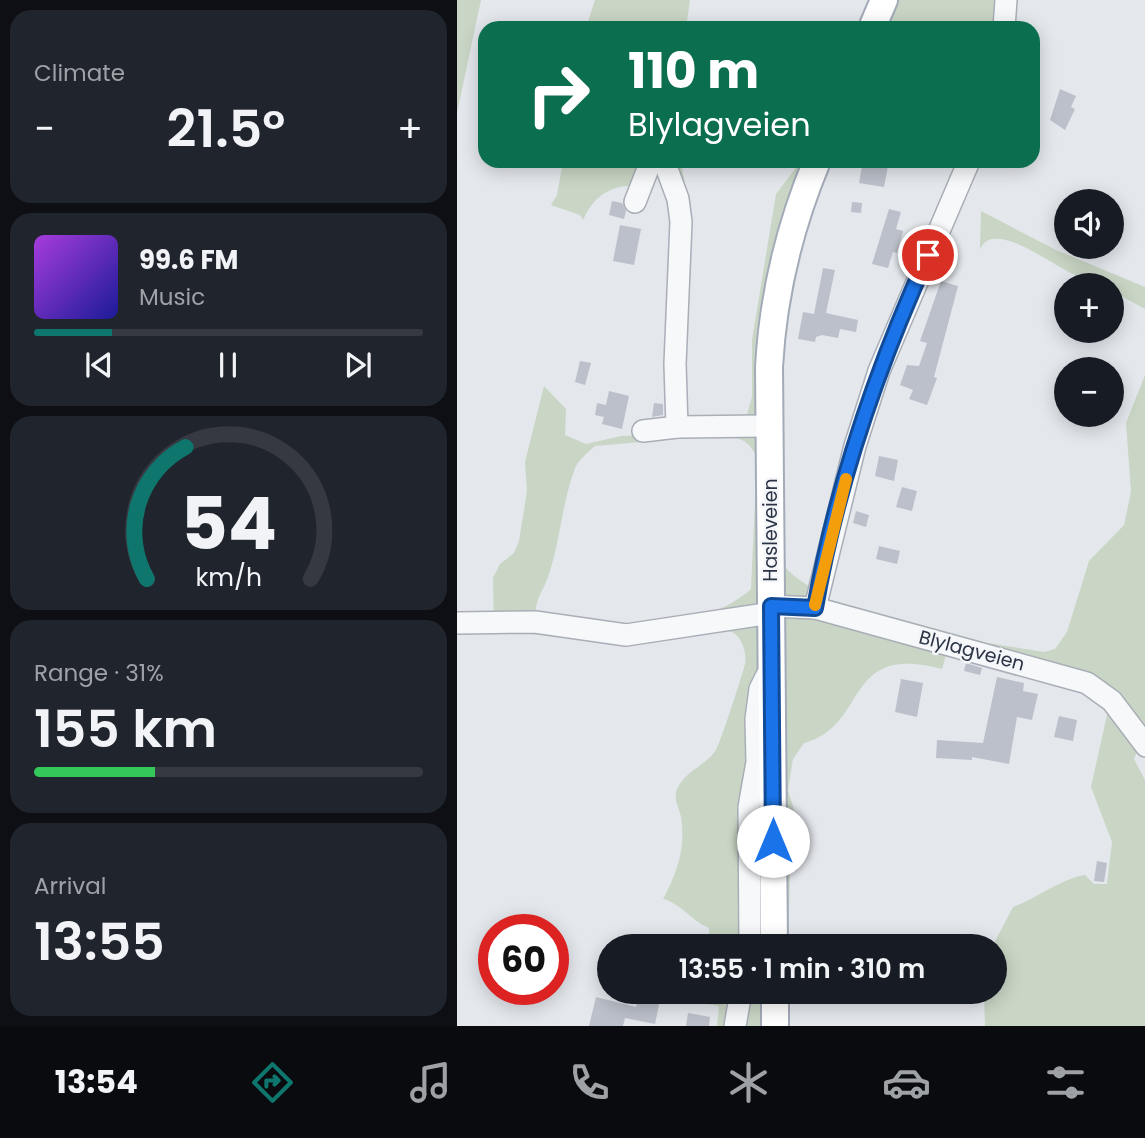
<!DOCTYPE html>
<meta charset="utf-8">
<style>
:root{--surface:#171b24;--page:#20242c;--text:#f1f3f6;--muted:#9ea1a6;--line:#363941;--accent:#0f766e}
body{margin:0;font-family:Poppins,sans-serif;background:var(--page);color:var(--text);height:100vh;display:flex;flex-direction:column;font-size:26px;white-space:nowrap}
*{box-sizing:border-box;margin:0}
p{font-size:23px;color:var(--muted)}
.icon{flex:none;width:38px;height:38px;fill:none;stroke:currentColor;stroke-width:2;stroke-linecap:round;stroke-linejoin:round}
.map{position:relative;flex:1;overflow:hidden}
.panel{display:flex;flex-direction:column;gap:10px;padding:10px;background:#0d0f14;width:457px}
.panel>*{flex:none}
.guide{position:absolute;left:21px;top:21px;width:562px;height:147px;border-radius:21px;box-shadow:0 4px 18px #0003;background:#0b6e4f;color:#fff;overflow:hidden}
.tools{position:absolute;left:597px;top:189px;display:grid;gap:14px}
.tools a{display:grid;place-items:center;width:70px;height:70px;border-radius:50%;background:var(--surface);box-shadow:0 4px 18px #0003;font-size:35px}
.speed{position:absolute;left:21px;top:914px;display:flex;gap:14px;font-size:35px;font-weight:700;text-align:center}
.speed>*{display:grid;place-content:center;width:91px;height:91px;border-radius:50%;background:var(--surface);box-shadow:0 4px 18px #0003;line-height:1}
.speed .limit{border:10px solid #d22;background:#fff;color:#111}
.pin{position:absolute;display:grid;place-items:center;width:60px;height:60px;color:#fff;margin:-30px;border:4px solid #fff;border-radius:50%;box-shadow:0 2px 7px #0007}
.me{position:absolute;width:77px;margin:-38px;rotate:0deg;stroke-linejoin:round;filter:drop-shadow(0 0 5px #0008)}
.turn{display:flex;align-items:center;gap:24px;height:147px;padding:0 35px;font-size:32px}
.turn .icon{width:91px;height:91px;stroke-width:2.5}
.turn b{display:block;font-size:49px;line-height:60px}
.big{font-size:52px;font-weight:600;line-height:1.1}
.panel .card{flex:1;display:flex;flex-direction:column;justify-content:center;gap:10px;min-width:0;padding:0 24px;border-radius:21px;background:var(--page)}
.panel .dial{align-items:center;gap:0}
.dial svg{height:182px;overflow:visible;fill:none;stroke:var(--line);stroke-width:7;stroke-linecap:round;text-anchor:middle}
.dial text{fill:var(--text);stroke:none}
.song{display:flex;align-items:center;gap:21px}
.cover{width:84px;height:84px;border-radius:10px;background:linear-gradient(135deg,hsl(280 70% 55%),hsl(240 70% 35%))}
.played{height:7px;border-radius:4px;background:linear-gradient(90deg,var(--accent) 20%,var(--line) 20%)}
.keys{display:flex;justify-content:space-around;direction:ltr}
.heat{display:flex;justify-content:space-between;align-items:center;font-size:38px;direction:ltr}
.charge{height:10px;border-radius:5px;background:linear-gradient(90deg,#34c759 31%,var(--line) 0)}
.trip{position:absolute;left:140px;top:934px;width:410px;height:70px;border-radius:35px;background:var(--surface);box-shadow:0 4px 18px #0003;font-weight:600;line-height:70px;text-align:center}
.menu{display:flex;height:112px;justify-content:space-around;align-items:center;background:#090b0e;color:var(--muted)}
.menu .icon{width:49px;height:49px}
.menu .current{color:var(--accent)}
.menu b{font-size:32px;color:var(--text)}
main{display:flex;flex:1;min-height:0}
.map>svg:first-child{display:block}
</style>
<main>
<section class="panel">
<div class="card"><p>Climate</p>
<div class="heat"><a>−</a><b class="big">21.5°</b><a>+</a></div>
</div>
<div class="card">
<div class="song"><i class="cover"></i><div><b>99.6 FM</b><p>Music</p></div></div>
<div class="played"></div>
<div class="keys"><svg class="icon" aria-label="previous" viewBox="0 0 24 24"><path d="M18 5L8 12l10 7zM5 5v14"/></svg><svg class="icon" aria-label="pause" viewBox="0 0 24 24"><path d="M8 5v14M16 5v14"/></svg><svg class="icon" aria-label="next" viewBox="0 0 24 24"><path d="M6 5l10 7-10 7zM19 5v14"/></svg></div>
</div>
<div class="card dial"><svg viewBox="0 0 100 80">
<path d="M14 69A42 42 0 1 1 86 69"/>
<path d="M14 69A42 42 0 0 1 31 11" stroke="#0f766e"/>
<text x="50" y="56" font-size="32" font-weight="700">54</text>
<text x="50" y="72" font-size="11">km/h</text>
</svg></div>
<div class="card"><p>Range · 31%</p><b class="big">155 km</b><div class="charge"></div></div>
<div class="card"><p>Arrival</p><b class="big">13:55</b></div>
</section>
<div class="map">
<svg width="689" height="1026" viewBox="0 0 689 1026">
<rect width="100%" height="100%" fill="#e4e7ec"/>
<g fill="#c9d6c5" fill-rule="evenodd">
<polygon points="0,0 24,0 0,113"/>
<polygon points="138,0 233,0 229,28 129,28"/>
<polygon points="414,0 541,0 537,28 404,28"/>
<path d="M106,161H224L230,196L199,169L190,186C159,183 139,191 126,220L123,215L94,205L100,195Z"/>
<path d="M344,161H374L349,225L325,352L328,567C340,581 354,585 367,598L531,643L587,652L598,649L610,632L632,561L667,525L674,492L669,423L688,375L689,757L681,749L677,759L689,782L688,1026H528L527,992H537V947H535L556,907C581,898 601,880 628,875L637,884H650L655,842L634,787L652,706L629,686L490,651L485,669C385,642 413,725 347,743L336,759L331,790L340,820L334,837L331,947H252V928C232,919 225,904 206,899C220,874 229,847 224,817C222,806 215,798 221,787C230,770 249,765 259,750C263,744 286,673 288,664C290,653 285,637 275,632C255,622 222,639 202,641C148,646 91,634 37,631L36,578L43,564L57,553L62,541L70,491L68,462L87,386L109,409L108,435L129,444L164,436L217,434L229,412L236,418H289L295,397V340L319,194ZM252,436C275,437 290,434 300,458L294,589C266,615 214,627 176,627C145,628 110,619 79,615C77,600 88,588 92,574C103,541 105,504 117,471C120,461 130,453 138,446Z"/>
<path d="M524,211L599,250L688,287V309L655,291L654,285C613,285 569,235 535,239C529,240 526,244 523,249Z"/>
<polygon points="242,992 332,992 333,1026 260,1026 262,1006 244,1003"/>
</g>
<g fill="#bbc0ca">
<polygon points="603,89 619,96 614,107 618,109 608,130 593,120"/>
<polygon points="406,161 432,161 427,187 402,183"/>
<polygon points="155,201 165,203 169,211 167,219 152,215"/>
<polygon points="395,202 405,203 404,213 394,212"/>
<polygon points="432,209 444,212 439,229 446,231 440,253 436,252 431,268 415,264"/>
<polygon points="163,225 184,229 177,265 156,261"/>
<polygon points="366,268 378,270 369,313 401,320 399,332 383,329 381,338 365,335 359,337 358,342 341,339 346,312 357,314"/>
<polygon points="484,281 501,286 477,377 480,378 470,405 452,399 456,390 443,385 450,365 462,366 470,343 463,341"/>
<polygon points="123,361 134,363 128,385 118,382"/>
<polygon points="152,391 172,396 165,429 145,424 147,417 138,415 140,403 149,405"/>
<polygon points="197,403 206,404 206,415 195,417"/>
<polygon points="422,456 441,460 437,481 418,476"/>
<polygon points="445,487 460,491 455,511 439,507"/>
<polygon points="399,511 412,515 409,527 396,523"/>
<polygon points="422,546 443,551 440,564 419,559"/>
<polygon points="509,663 525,668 523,675 507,671"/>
<polygon points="540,677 567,683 566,691 581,694 575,720 560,717 552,764 515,757 515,760 479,758 480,740 526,743"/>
<polygon points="444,679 466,683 460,717 438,712"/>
<polygon points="602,716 620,720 616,741 597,737"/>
<polygon points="640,861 650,863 647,882 637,881"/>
<polygon points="182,992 204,994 198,1024 168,1018 166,1026 132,1026 139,997 179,1007"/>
<polygon points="231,1013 253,1017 252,1026 229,1026"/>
</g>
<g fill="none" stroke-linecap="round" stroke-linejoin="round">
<g stroke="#a9aeb7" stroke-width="24">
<g id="minor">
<polyline points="547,28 549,0"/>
<polyline points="207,161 221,199 224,222 218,364 220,427"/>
<polyline points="178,202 194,161"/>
<polyline points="186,431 220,427 312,426"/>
<polyline points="314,606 358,608 630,683 655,701 689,746"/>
<polyline points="358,608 398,446 422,371 512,161"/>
<polyline points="0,623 78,622 169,635 314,613"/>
<polyline points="293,947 292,807 300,762 299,719 303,689 310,675"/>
<polyline points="278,1026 284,992"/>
</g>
</g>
<g stroke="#a3abb8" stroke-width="30">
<g id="major">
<polyline points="415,28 427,0"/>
<path d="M317,947L312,367C316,295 332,228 360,161"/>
<polyline points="318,1026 318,992"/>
</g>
</g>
<use href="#minor" stroke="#f7f8fa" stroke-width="21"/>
<use href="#major" stroke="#fff" stroke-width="26"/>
</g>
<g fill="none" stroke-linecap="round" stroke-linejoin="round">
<g stroke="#114b97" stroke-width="18">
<path id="route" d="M316,841L314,606L358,608C379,486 420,368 471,255"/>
</g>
<use href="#route" stroke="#1a73e8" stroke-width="12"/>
<polyline stroke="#f59e0b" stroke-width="12" points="358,605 389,479"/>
</g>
<g text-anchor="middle" stroke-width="5" stroke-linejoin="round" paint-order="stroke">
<g font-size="19" fill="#2b3445" stroke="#f4f6f9">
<text transform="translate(313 530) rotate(-90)" y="7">Hasleveien</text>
<text transform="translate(515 650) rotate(15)" y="7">Blylagveien</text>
</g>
</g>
</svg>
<div class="tools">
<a><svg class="icon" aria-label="sound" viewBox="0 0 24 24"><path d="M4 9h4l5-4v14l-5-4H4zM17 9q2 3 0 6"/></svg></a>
<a>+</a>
<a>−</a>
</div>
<div class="speed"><div class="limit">60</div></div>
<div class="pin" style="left:471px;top:255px;background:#d93025"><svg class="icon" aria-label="arrive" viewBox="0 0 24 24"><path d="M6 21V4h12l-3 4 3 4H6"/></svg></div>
<svg class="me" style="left:316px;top:841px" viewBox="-20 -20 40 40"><circle r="19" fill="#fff"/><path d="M0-13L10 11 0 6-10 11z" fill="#1a73e8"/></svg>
<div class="trip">13:55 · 1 min · 310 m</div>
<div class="guide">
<div class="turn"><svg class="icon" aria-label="right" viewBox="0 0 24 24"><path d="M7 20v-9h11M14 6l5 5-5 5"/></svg><div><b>110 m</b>Blylagveien</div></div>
</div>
</div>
</main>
<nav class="menu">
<b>13:54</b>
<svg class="icon current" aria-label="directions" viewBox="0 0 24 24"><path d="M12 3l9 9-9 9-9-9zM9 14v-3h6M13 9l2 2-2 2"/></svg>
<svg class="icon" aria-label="music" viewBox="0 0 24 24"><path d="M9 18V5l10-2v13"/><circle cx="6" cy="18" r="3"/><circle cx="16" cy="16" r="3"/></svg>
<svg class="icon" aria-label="phone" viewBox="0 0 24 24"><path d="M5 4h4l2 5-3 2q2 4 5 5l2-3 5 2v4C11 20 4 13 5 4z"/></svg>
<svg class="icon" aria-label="climate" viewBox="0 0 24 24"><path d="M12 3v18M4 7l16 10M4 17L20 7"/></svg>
<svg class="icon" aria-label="car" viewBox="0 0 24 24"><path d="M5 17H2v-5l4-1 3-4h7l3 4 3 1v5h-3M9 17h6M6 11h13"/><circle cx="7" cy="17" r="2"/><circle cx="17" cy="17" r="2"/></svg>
<svg class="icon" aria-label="filters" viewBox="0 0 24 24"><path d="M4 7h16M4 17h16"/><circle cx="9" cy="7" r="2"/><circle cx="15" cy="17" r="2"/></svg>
</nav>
